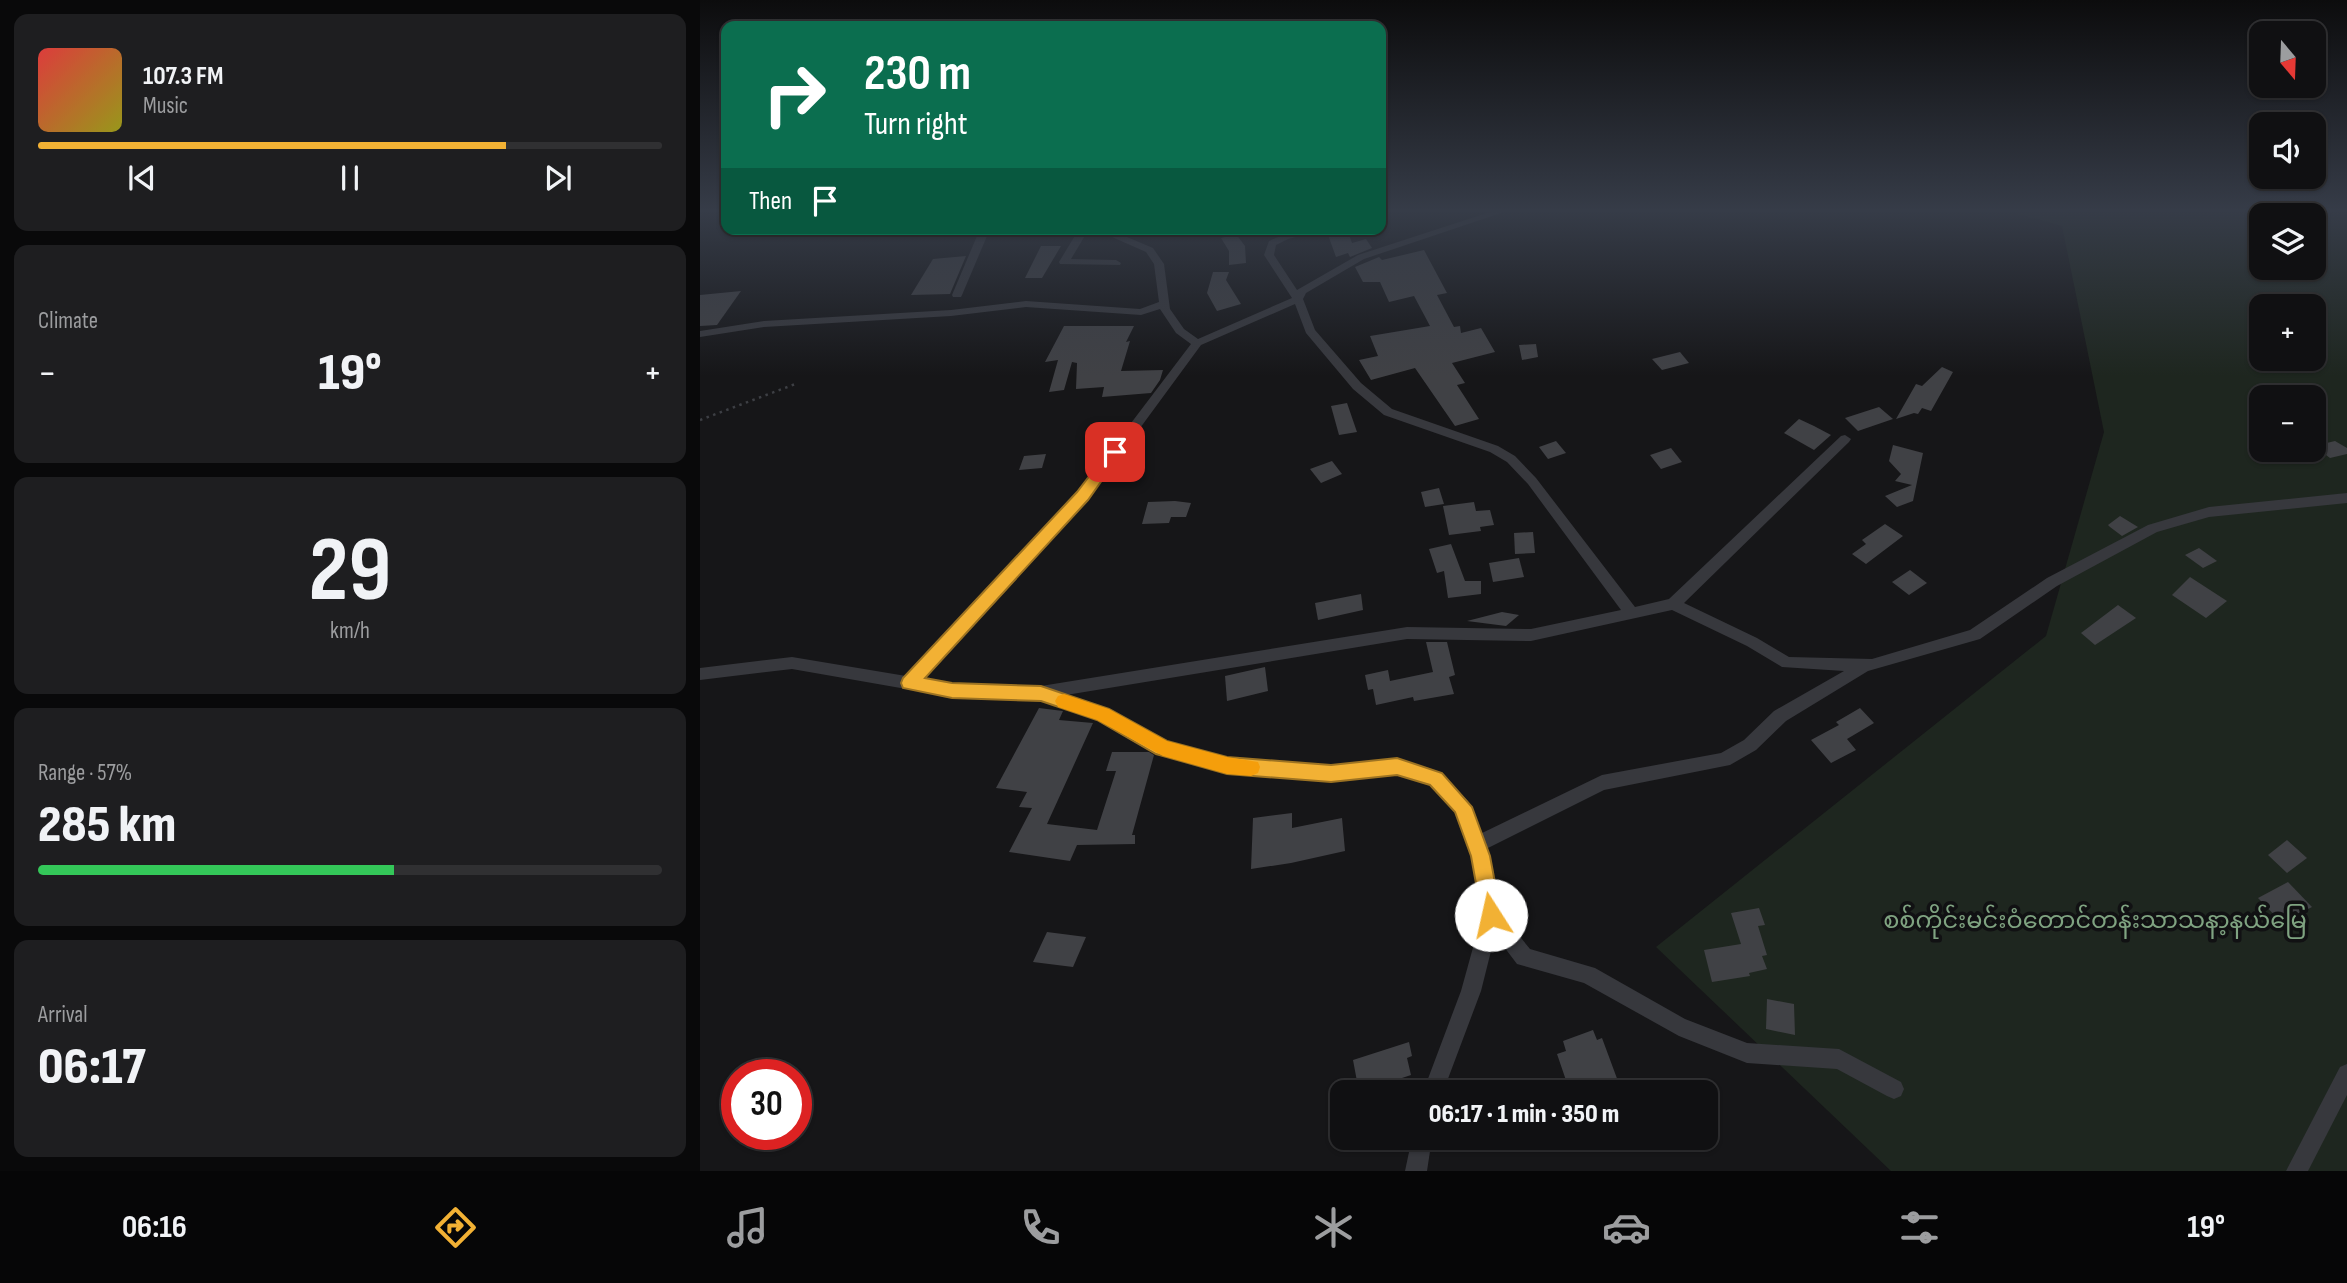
<!DOCTYPE html>
<meta charset="utf-8">
<style>
:root{--surface:#101012;--page:#1e1e20;--text:#f1f3f6;--muted:#9c9d9f;--line:#303032;--accent:#f2b134}
body{margin:0;font-family:"Sofia Sans Condensed","Noto Sans Myanmar",sans-serif;background:var(--page);color:var(--text);height:100vh;display:flex;flex-direction:column;font-size:26px;white-space:nowrap}
*{box-sizing:border-box;margin:0}
p{font-size:23px;color:var(--muted)}
.icon{flex:none;width:38px;height:38px;fill:none;stroke:currentColor;stroke-width:2;stroke-linecap:round;stroke-linejoin:round}
.map{position:relative;flex:1;overflow:hidden}
.drawer{display:flex;flex-direction:column;gap:14px;padding:14px;background:#09090a;width:700px}
.drawer>*{flex:none}
.banner{position:absolute;left:21px;top:21px;width:665px;height:214px;border-radius:14px;box-shadow:0 2px 5px #0004,0 0 0 2px var(--line);background:#0b6e4f;color:#fff;overflow:hidden}
.needle{width:46px;rotate:161deg}
.buttons{position:absolute;left:1549px;top:21px;display:grid;gap:14px}
.buttons a{display:grid;place-items:center;width:77px;height:77px;border-radius:14px;background:var(--surface);box-shadow:0 2px 5px #0004,0 0 0 2px var(--line);font-size:35px}
.speed{position:absolute;left:21px;top:1059px;display:flex;gap:14px;font-size:35px;font-weight:700;text-align:center}
.speed>*{display:grid;place-content:center;width:91px;height:91px;border-radius:50%;background:var(--surface);box-shadow:0 2px 5px #0004,0 0 0 2px var(--line);line-height:1}
.speed .limit{border:10px solid #d22;background:#fff;color:#111}
.pin{position:absolute;display:grid;place-items:center;width:60px;height:60px;color:#fff;margin:-30px;border-radius:14px;box-shadow:0 4px 10px #0006}
.me{position:absolute;width:77px;margin:-38px;rotate:350deg;stroke-linejoin:round;filter:drop-shadow(0 0 5px #0008)}
.turn{display:flex;align-items:center;gap:24px;height:147px;padding:0 28px;font-size:32px}
.turn .icon{width:91px;height:91px;stroke-width:2.5}
.turn b{display:block;font-size:49px;line-height:60px}
.then{display:flex;align-items:center;height:66px;padding:0 28px;background:#0003;gap:14px;font-size:26px}
.big{font-size:52px;font-weight:800;line-height:1.1}
.drawer .widget{flex:1;display:flex;flex-direction:column;justify-content:center;gap:10px;min-width:0;padding:0 24px;border-radius:14px;background:var(--page)}
.drawer .dial{align-items:center;gap:0}
.dial b{font-size:91px;line-height:1}
.song{display:flex;align-items:center;gap:21px}
.cover{width:84px;height:84px;border-radius:10px;background:linear-gradient(135deg,hsl(0 70% 55%),hsl(60 70% 35%))}
.played{height:7px;border-radius:4px;background:linear-gradient(90deg,var(--accent) 75%,var(--line) 75%)}
.keys{display:flex;justify-content:space-around;direction:ltr}
.heat{display:flex;justify-content:space-between;align-items:center;font-size:38px;direction:ltr}
.charge{height:10px;border-radius:5px;background:linear-gradient(90deg,#34c759 57%,var(--line) 0)}
.trip{position:absolute;left:630px;top:1080px;width:388px;height:70px;border-radius:14px;background:var(--surface);box-shadow:0 2px 5px #0004,0 0 0 2px var(--line);font-weight:800;line-height:70px;text-align:center}
.tabs{display:flex;height:112px;justify-content:space-around;align-items:center;background:#060607;color:var(--muted)}
.tabs .icon{width:49px;height:49px}
.tabs .selected{color:var(--accent)}
.tabs b{font-size:32px;color:var(--text)}
main{display:flex;flex:1;min-height:0}
.map>svg:first-child{display:block}
</style>
<main>
<section class="drawer">
<div class="widget">
<div class="song"><i class="cover"></i><div><b>107.3 FM</b><p>Music</p></div></div>
<div class="played"></div>
<div class="keys"><svg class="icon" aria-label="previous" viewBox="0 0 24 24"><path d="M18 5L8 12l10 7zM5 5v14"/></svg><svg class="icon" aria-label="pause" viewBox="0 0 24 24"><path d="M8 5v14M16 5v14"/></svg><svg class="icon" aria-label="next" viewBox="0 0 24 24"><path d="M6 5l10 7-10 7zM19 5v14"/></svg></div>
</div>
<div class="widget"><p>Climate</p>
<div class="heat"><a>−</a><b class="big">19°</b><a>+</a></div>
</div>
<div class="widget dial"><b>29</b><p>km/h</p></div>
<div class="widget"><p>Range · 57%</p><b class="big">285 km</b><div class="charge"></div></div>
<div class="widget"><p>Arrival</p><b class="big">06:17</b></div>
</section>
<div class="map">
<svg width="1647" height="1171" viewBox="0 0 1647 1171">
<rect width="100%" height="100%" fill="#161618"/>
<path fill="#1e261f" fill-rule="evenodd" d="M1312,212H1647V1171H1191L956,947L1346,636L1404,432L1362,226ZM1561,215H1614V268H1561ZM1561,306H1614V359H1561ZM1561,397H1614V450H1561Z"/>
<g fill="#404145">
<polygon points="647,229 652,243 666,239 672,248 650,257 648,253 636,257 627,232"/>
<polygon points="536,234 545,246 546,263 529,265 529,251 521,238"/>
<polygon points="341,246 361,246 342,278 325,278"/>
<polygon points="724,250 747,293 737,295 754,327 760,326 761,333 781,328 795,352 752,363 765,383 757,385 779,419 755,426 715,368 671,380 659,360 678,356 670,336 730,326 714,296 689,302 680,282 663,282 655,267 679,257 682,260"/>
<polygon points="266,256 250,294 211,295 233,259"/>
<polygon points="513,272 529,272 526,280 541,304 517,311 507,293"/>
<polygon points="41,291 17,325 0,326 0,295"/>
<polygon points="364,326 434,326 426,342 430,341 421,371 463,370 460,380 451,393 402,397 404,387 376,389 377,363 372,362 364,390 349,392 358,360 345,362"/>
<polygon points="836,344 838,357 822,360 819,345"/>
<polygon points="980,352 989,363 962,370 952,359"/>
<polygon points="1242,367 1253,372 1231,411 1222,408 1218,414 1214,413 1196,419 1216,384 1222,386"/>
<polygon points="647,403 657,432 639,435 631,406"/>
<polygon points="1179,407 1193,419 1158,431 1145,418"/>
<polygon points="1099,419 1114,426 1131,435 1114,450 1084,433"/>
<polygon points="856,441 866,453 848,459 839,447"/>
<polygon points="1635,441 1647,448 1647,454 1630,458 1614,446"/>
<polygon points="1193,445 1223,453 1213,501 1197,507 1185,496 1212,485 1195,481 1201,474 1189,461"/>
<polygon points="971,448 982,462 961,469 950,455"/>
<polygon points="346,454 342,468 319,470 324,456"/>
<polygon points="632,461 642,474 621,483 610,469"/>
<polygon points="739,488 744,504 725,507 721,492"/>
<polygon points="475,501 491,503 486,517 471,517 469,523 442,524 448,502"/>
<polygon points="774,502 776,511 790,510 794,525 780,527 781,531 749,535 743,506"/>
<polygon points="1420,516 1438,527 1422,536 1410,527 1408,525"/>
<polygon points="1185,524 1203,536 1166,564 1152,554 1166,544 1162,540"/>
<polygon points="833,532 835,553 815,554 814,533"/>
<polygon points="751,544 765,581 781,581 781,594 748,598 744,571 737,573 729,549"/>
<polygon points="1499,548 1517,561 1503,568 1485,555"/>
<polygon points="819,558 824,577 793,582 789,563"/>
<polygon points="1210,570 1227,583 1209,595 1192,582"/>
<polygon points="1490,577 1527,601 1506,618 1472,595"/>
<polygon points="661,594 663,610 618,620 615,603"/>
<polygon points="1418,605 1436,618 1395,645 1381,633"/>
<polygon points="802,612 819,615 806,626 767,621"/>
<polygon points="726,642 747,642 755,675 749,677 754,694 714,701 713,697 676,705 673,689 668,690 665,675 688,670 690,681 733,672"/>
<polygon points="565,667 568,691 527,701 525,676"/>
<polygon points="339,708 363,711 359,720 393,723 347,824 397,830 416,771 406,771 412,752 449,752 454,755 432,835 435,835 435,844 377,845 370,861 309,852 332,808 319,807 327,792 296,788"/>
<polygon points="1160,708 1174,723 1147,739 1156,750 1131,763 1111,740 1139,725 1136,722"/>
<polygon points="592,813 592,828 642,818 645,851 591,863 551,869 553,818"/>
<polygon points="1587,840 1607,858 1587,873 1568,855"/>
<polygon points="1588,882 1612,907 1582,923 1558,898"/>
<polygon points="1059,908 1065,925 1058,926 1067,955 1062,956 1067,969 1049,973 1050,976 1012,982 1004,950 1041,944 1031,913"/>
<polygon points="347,932 386,937 373,967 333,962"/>
<polygon points="1067,999 1094,1004 1095,1035 1066,1029"/>
<polygon points="893,1030 897,1040 902,1038 922,1092 870,1092 857,1054 866,1051 863,1041"/>
<polygon points="709,1042 712,1056 707,1058 711,1075 699,1079 700,1087 684,1092 659,1092 653,1060"/>
</g>
<g fill="none" stroke-linecap="round" stroke-linejoin="round">
<polyline stroke="#3d3f44" stroke-width="2.5" stroke-dasharray="2.5 4.5" stroke-linecap="butt" points="0,420 98,383"/>
<g fill="#37383d" fill-rule="evenodd">
<path d="M790,212H804L664,259L606,293L603,299L615,330L661,383L692,409L798,446L815,456L836,478L935,607L969,599L1141,436L1145,435L1151,439L1149,442L984,603L1057,638L1089,657L1172,659L1270,630L1347,578L1448,525L1509,507L1647,493V503L1509,517L1457,532L1357,586L1280,639L1168,671L1086,721L1056,750L1030,765L904,790L786,849L799,911L830,949L895,968L985,1019L1047,1043L1139,1049L1201,1082L1204,1089L1201,1096L1194,1099L1187,1096L1137,1069L1047,1063L979,1036L884,983L817,964L795,935L781,991L743,1092H723L761,991L782,915L771,856L755,812L731,785L697,773L631,780L527,773L457,753L398,720L339,699L252,697L92,669L0,680V668L92,657L206,676L378,493L491,344L476,333L460,309L441,315L326,307L251,316L64,327L0,337V331L64,321L251,310L326,301L440,309L459,302L454,264L446,252L394,229H408L453,248L464,264L470,309L484,329L498,339L592,298L564,255L569,241C588,232 608,229 630,229L588,239L576,245L574,255L597,290L658,255ZM595,304L606,333L653,389L684,415L790,452L807,462L828,484L921,610L831,629L707,627L341,686L252,683L223,679L388,499L501,345ZM972,610L1047,646L1082,667L1144,671L1074,711L1044,740L1021,753L902,775L780,834L768,801L742,774L697,759L631,766L527,759L467,742L409,710L366,695L707,639L831,641Z"/>
<polygon points="280,229 290,229 262,295 261,297 253,297 252,295"/>
<polygon points="379,229 389,229 371,259 416,260 421,263 420,265 360,264 359,262"/>
<polygon points="1647,1064 1647,1095 1608,1171 1586,1171 1640,1067"/>
<polygon points="712,1138 732,1138 727,1171 705,1171"/>
</g>
</g>
<linearGradient id="sky" x2="0" y2="1"><stop stop-color="#0c0c0d"/><stop offset="0.56" stop-color="#363c48"/><stop offset="1" stop-color="#363c48" stop-opacity="0"/></linearGradient>
<rect width="1647" height="376" fill="url(#sky)"/>
<polygon fill="#f2b134" stroke="#9d7322" stroke-width="2" points="415,447 422,452 388,500 225,678 252,683 341,686 409,709 467,741 527,757 631,765 697,758 742,773 772,807 790,856 801,915 798,922 791,925 783,922 771,856 755,812 730,785 697,775 631,782 527,774 456,754 397,720 341,701 252,698 203,688 201,683 203,678 377,492 410,449"/>
<polygon fill="#f59e0b" points="364,694 409,709 467,741 527,757 558,762 560,767 558,773 551,776 527,774 463,756 397,720 358,707 355,701 358,696"/>
<g text-anchor="middle" stroke-width="7" stroke-linejoin="round" paint-order="stroke">
<g font-size="24" fill="#7fa381" stroke="#111113">
<text x="1395" y="928">စစ်ကိုင်းမင်းဝံတောင်တန်းသာသနာ့နယ်မြေ</text>
</g>
</g>
</svg>
<div class="buttons">
<a><svg class="needle" viewBox="-14 -14 28 28"><path d="M0-13l5 13h-10z" fill="#e53935"/><path d="M0 13l5-13h-10z" fill="#9c9d9f"/></svg></a>
<a><svg class="icon" aria-label="sound" viewBox="0 0 24 24"><path d="M4 9h4l5-4v14l-5-4H4zM17 9q2 3 0 6"/></svg></a>
<a><svg class="icon" aria-label="layers" viewBox="0 0 24 24"><path d="M12 4l9 5-9 5-9-5zM3 14l9 5 9-5"/></svg></a>
<a>+</a>
<a>−</a>
</div>
<div class="speed"><div class="limit">30</div></div>
<div class="pin" style="left:415px;top:452px;background:#d93025"><svg class="icon" aria-label="arrive" viewBox="0 0 24 24"><path d="M6 21V4h12l-3 4 3 4H6"/></svg></div>
<svg class="me" style="left:791px;top:915px" viewBox="-20 -20 40 40"><circle r="19" fill="#fff"/><path d="M0-13L10 11 0 6-10 11z" fill="#f2b134"/></svg>
<div class="trip">06:17 · 1 min · 350 m</div>
<div class="banner">
<div class="turn"><svg class="icon" aria-label="right" viewBox="0 0 24 24"><path d="M7 20v-9h11M14 6l5 5-5 5"/></svg><div><b>230 m</b>Turn right</div></div>
<div class="then">Then<svg class="icon" aria-label="arrive" viewBox="0 0 24 24"><path d="M6 21V4h12l-3 4 3 4H6"/></svg></div>
</div>
</div>
</main>
<nav class="tabs">
<b>06:16</b>
<svg class="icon selected" aria-label="directions" viewBox="0 0 24 24"><path d="M12 3l9 9-9 9-9-9zM9 14v-3h6M13 9l2 2-2 2"/></svg>
<svg class="icon" aria-label="music" viewBox="0 0 24 24"><path d="M9 18V5l10-2v13"/><circle cx="6" cy="18" r="3"/><circle cx="16" cy="16" r="3"/></svg>
<svg class="icon" aria-label="phone" viewBox="0 0 24 24"><path d="M5 4h4l2 5-3 2q2 4 5 5l2-3 5 2v4C11 20 4 13 5 4z"/></svg>
<svg class="icon" aria-label="climate" viewBox="0 0 24 24"><path d="M12 3v18M4 7l16 10M4 17L20 7"/></svg>
<svg class="icon" aria-label="car" viewBox="0 0 24 24"><path d="M5 17H2v-5l4-1 3-4h7l3 4 3 1v5h-3M9 17h6M6 11h13"/><circle cx="7" cy="17" r="2"/><circle cx="17" cy="17" r="2"/></svg>
<svg class="icon" aria-label="filters" viewBox="0 0 24 24"><path d="M4 7h16M4 17h16"/><circle cx="9" cy="7" r="2"/><circle cx="15" cy="17" r="2"/></svg>
<b>19°</b>
</nav>
